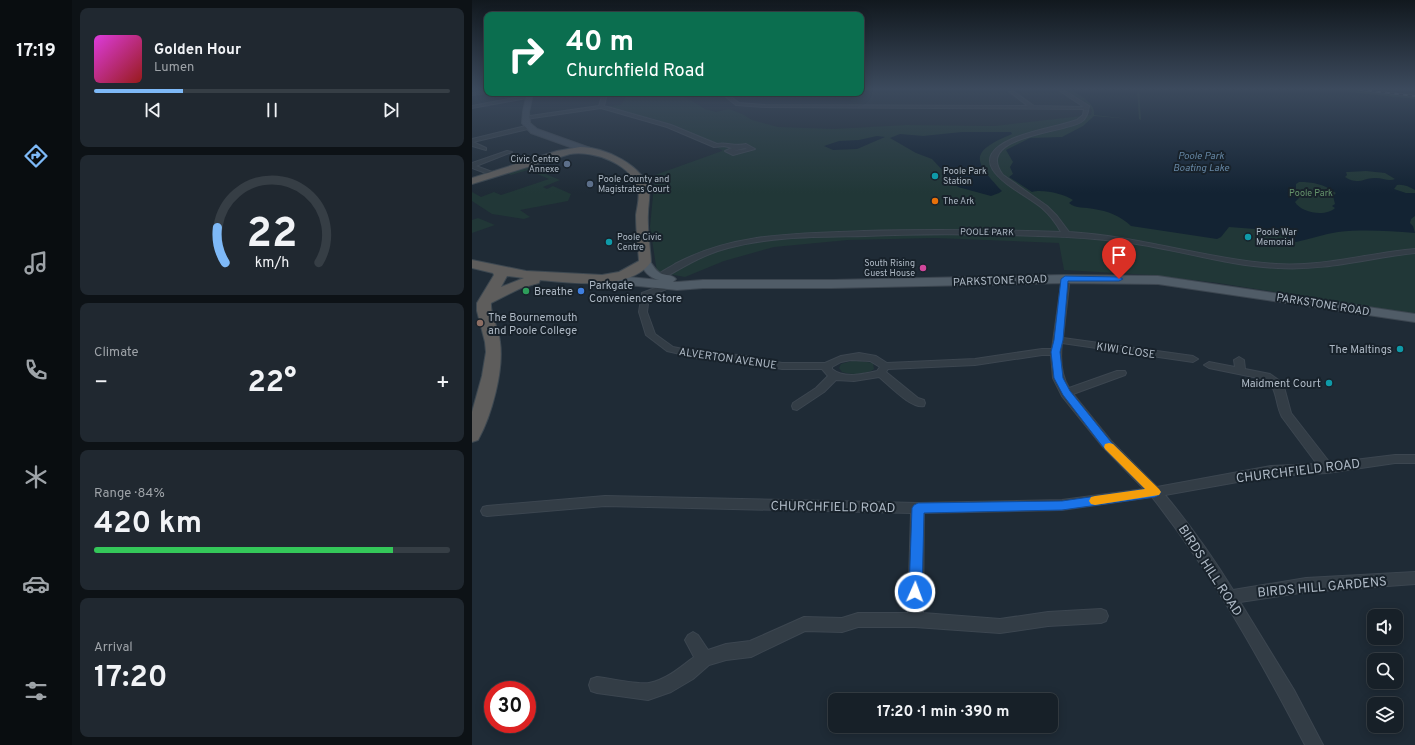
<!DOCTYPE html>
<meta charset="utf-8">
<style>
:root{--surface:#172028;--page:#202830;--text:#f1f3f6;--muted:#9ea3a8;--line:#363e45;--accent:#7eb9f7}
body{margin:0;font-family:Overpass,sans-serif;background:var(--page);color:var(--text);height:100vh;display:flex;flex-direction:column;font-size:15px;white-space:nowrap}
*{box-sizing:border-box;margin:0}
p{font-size:13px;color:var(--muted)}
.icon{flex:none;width:22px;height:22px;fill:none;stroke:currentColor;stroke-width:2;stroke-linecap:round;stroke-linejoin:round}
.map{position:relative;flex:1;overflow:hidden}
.drawer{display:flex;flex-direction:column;gap:8px;padding:8px;background:#0d1216;width:400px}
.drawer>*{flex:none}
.banner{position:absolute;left:12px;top:12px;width:380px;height:84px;border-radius:8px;box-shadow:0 2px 10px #0003,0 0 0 1px var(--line);background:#0b6e4f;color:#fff;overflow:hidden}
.buttons{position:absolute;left:895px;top:609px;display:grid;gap:8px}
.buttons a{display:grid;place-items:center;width:36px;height:36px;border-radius:8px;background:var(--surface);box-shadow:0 2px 10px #0003,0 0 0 1px var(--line);font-size:20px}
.speed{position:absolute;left:12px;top:681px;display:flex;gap:8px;font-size:20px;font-weight:700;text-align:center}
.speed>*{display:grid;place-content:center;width:52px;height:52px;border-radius:50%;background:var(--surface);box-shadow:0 2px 10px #0003,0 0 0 1px var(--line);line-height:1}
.speed .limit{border:6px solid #d22;background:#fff;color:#111}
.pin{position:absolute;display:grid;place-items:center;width:34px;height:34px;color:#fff;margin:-41px -17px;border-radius:50% 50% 50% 0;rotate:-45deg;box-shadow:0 0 4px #0007}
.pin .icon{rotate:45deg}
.me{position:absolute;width:44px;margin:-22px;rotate:2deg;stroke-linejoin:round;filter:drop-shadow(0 0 3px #0008)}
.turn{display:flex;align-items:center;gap:14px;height:84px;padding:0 16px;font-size:18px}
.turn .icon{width:52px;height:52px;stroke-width:2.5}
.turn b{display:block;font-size:28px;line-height:34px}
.big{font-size:30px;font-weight:700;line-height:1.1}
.drawer .tile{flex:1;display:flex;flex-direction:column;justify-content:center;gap:6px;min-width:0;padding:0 14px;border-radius:8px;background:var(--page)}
.drawer .dial{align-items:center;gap:0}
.dial svg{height:104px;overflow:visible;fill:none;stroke:var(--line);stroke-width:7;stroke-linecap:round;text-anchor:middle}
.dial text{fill:var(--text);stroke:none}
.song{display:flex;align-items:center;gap:12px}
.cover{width:48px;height:48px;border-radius:6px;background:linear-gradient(135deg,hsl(300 70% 55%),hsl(0 70% 35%))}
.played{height:4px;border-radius:2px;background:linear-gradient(90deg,var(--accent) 25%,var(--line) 25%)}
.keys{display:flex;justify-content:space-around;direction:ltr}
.heat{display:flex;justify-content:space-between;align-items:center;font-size:22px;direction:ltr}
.charge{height:6px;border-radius:3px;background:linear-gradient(90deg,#34c759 84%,var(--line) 0)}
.trip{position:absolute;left:356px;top:693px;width:230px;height:40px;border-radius:8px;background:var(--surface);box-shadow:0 2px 10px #0003,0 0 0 1px var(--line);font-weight:700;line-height:40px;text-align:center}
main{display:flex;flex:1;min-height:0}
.menu{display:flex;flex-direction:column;width:72px;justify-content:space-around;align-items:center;background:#090d10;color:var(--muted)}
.menu .icon{width:28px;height:28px}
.menu .on{color:var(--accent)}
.menu b{font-size:18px;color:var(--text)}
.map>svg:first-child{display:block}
</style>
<main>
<nav class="menu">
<b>17:19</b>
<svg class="icon on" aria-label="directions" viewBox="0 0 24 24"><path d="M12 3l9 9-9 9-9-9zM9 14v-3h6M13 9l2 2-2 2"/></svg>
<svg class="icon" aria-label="music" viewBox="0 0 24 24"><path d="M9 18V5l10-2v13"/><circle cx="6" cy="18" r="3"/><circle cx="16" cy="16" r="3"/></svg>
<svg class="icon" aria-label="phone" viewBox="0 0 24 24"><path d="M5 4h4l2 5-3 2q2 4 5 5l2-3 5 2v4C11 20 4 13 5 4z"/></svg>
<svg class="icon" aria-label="climate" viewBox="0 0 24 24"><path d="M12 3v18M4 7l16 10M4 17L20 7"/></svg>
<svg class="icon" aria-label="car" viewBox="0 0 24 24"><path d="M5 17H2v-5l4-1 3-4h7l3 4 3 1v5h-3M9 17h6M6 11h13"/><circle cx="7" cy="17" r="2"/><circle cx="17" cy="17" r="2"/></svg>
<svg class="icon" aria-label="filters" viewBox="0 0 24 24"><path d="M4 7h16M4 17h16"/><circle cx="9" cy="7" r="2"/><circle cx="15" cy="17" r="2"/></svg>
</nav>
<section class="drawer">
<div class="tile">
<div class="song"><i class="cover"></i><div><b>Golden Hour</b><p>Lumen</p></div></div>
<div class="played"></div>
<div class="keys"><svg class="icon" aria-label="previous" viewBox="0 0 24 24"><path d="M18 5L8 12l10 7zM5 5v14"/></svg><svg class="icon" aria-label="pause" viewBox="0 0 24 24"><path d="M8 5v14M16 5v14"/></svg><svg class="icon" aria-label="next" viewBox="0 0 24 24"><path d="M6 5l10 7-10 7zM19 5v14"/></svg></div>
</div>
<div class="tile dial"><svg viewBox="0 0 100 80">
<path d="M14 69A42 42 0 1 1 86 69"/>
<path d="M14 69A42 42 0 0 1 8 42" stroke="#7eb9f7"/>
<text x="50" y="56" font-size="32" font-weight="700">22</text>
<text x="50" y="72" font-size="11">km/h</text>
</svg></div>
<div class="tile"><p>Climate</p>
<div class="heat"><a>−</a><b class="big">22°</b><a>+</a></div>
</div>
<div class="tile"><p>Range · 84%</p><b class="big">420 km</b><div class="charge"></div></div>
<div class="tile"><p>Arrival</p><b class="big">17:20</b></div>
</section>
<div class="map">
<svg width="943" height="745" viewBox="0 0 943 745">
<rect width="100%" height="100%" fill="#1f2b36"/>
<g fill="#213737">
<polygon points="592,89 868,89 943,97 943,314 746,283 678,275 592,270 587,243 463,238 376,240 302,247 252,261 213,277 185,272 178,227 183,175 250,151 250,150 212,132 129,107 149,105 156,93 207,93 233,109 244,112 257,109 270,114 280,120 306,127 361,129 434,125 523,126 619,115 620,110 616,104"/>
<polygon points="55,166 88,180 71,187 75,189 81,186 99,194 96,201 48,210 58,217 52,219 20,214 0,201 0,192 9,197 22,192 29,195 77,179 56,170 39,175 35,173"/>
<polygon points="6,218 23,225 0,233 0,220"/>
<path d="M383,360L401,363L402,369C394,375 379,375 370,372L367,368L369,364Z"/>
</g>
<g fill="#132333" fill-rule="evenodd">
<path d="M598,89H665L667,119L669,120L667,89H850L943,99V190C937,187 932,184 925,185L922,189L934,193H943V216L939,219L938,223L941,226L943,233C917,231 892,229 866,232C852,234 838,239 824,242L810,234L803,233H791L783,229L757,227L749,237L745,239L659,226C649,216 635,211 622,209C613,207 604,209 597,203L601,200C592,194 571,189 560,192L537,177L541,174L538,167L541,162L534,150L558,138L590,137L611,126L622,116L658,119L622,115C624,103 607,95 598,89ZM894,171L913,173L923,179C917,182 911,178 904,178C892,177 887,186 873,177L875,175L874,172H876ZM827,182C841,182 852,184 864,193L861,196L863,204L860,206L863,208C854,217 829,213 823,202L827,198L824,194V184Z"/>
<path d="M490,132H539L540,134C497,152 501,160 530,191L527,193L519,196L486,187L460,159L444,153L418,138L428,134L451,136Z"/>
<polygon points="405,136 413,137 385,149 361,150 352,146 367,141 387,140"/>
</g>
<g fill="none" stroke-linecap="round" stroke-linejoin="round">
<g stroke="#3c4650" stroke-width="2">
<g id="minor">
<path d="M534,89H538L562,106L612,107L585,89H590L617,106C616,112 615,118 609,122C592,133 501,136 531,175L575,206L585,216L597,232C667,236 734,259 804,264C852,267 896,253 943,249V253C896,258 854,271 806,268C756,266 708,250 658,243C616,237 574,236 532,235C486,234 439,234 393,236C348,237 300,236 256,248C232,254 211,267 190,279H187L183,277C188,272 197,268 203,264C263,232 326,234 392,231C458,229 524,230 589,232C584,223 578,215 570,208C550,191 484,164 540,139C561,130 584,127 605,120L611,115L612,109L293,107L264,105L249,93H254L267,103L293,105L556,106Z"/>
<polygon points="15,91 15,93 16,93 0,95 0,93"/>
<path d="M131,93H135L132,106L199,125L245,144C255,142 263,147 274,144L283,149L261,155L253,151L260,148L252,146L242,147L195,127L129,108L54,119L51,117L127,106ZM273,148L275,149L261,151Z"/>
<polygon points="58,95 60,97 0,108 0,106"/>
<polygon points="58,125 60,126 60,128 1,142 14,148 14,150 0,146 0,139"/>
<polygon points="35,151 40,152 4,166 23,173 23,175 19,175 0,168 0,163"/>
<path d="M590,277H596L597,285L591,338L721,356L726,359L721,362L590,343C588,359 589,375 597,388L645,371H653L654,373L653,375L601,394L639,441L685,487L799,466L845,464L810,417C802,402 807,387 791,379L737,368L732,365L737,362L763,367L762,360L767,357L772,360L773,369L798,374L808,381L812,387L819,413L858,463L923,455H943V463H923L855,473L799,476L693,495C718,525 740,556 761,590L834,578L943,572V584L834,592L768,602L822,690L851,745H833C788,659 740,573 680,497L590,510L452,513L451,613L528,619L576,612L629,609L634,611L636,616L634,621L629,623L576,626L528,633L443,627H386L370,632L333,631L279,657L254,660L237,665L221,679L199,692L176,700L125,693L119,691L117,685L119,679L125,677C136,678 168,685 177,683C194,680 209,667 222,657L213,640L216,635L221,632L226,635L236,650L254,644L278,641L332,617L370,618L386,613H436L439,513L133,506L15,516L11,515L9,511L11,507L15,506L133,496L446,503L590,500L672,489L631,447L590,396L581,378L579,355H570L503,365L416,369L414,372L446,398L452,400L453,403L452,406C439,409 417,385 407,377L382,381L364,380L352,392L325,410L321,409L320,406L321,403L344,388L356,376L350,369H310L267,361L230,359L195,351L174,335L167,312L170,293L194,284H197L198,286L197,288L177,296L175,312L183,334L201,347L230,353L267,355L310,363H353L369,356L387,353L404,356L415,363L503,359L570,349H580ZM379,360L398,361L408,367L405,371C392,374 372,379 360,369V367L369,362Z"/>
</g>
</g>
<g stroke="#3c4650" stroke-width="2">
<polygon id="secondary" points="55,93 61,93 57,112 58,123 65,129 121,149 121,153 115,153 59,133 50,123 51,112"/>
</g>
<g stroke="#3c4650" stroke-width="2">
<path id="primary" d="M173,258L177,260C181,265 183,270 188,273C194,276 200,274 204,279L201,282H205L231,280H360L593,275L686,276L943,314V322L686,284L593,283L360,288H231L205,290L137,283L133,282L131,279L133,276L137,275L187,280C177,278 172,271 167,262L169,260Z"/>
</g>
<g stroke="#3d4851" stroke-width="2">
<path id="trunk" d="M108,147C132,147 172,165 177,191C178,198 176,206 176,213C175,229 178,246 179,262C159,291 99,283 68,280L67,283L49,288L19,303C18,316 27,328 28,342C32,369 20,415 6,440L0,442V412L10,376L14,352L13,342L5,311V303L22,275L21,273L0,268V260L54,271L130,275L147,272L167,261C166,246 164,230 164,215C165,207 168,198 166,190C161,164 121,150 98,154L0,184V178L85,151ZM35,276L52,278L29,287Z"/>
</g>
<use href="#minor" fill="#333d46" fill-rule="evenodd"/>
<use href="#secondary" fill="#414c59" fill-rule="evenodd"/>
<use href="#primary" fill="#505c67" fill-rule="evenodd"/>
<use href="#trunk" fill="#5e5d5c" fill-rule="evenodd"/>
<g stroke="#54616e" stroke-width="2">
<polyline id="rail" points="882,89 943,96"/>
</g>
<use href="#rail" stroke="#18222b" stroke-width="1.5" stroke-dasharray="4.5" stroke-linecap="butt"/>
</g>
<linearGradient id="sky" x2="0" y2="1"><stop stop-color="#11181e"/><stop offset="0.46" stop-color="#3c4a5d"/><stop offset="1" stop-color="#3c4a5d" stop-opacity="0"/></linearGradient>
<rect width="943" height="193" fill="url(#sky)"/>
<polygon fill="#1a73e8" stroke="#114b97" points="593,276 647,277 651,279 647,281 596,281 591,340 588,352 591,378 598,391 639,442 689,492 687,495 683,497 590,510 452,513 450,592 448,596 443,598 439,596 437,592 440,508 442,505 446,503 590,501 673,489 631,447 591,395 582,378 579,352 582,340 589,279"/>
<polygon fill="#f59e0b" points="637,443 641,444 687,489 689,492 687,495 623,505 619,504 617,501 619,497 623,496 673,489 633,449 632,447 633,444"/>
<g fill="#5c6f8a" stroke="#18222b" stroke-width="1.5">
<circle cx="95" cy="164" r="4"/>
<circle cx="118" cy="184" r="4"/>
</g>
<g fill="#0f9aa8" stroke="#18222b" stroke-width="1.5">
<circle cx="463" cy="176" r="4"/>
<circle cx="776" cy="237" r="4"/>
<circle cx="137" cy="242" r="4"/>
<circle cx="928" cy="349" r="4"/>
<circle cx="857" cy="383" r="4"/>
</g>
<circle fill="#e8710a" stroke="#18222b" stroke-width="1.5" cx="463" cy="201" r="4"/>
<circle fill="#d1479c" stroke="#18222b" stroke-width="1.5" cx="451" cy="268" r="4"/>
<circle fill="#2e9e5b" stroke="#18222b" stroke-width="1.5" cx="54" cy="291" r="4"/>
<circle fill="#3f7fe0" stroke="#18222b" stroke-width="1.5" cx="109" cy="291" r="4"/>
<circle fill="#8d6e63" stroke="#18222b" stroke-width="1.5" cx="8" cy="323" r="4"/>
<g text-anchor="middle" stroke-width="4" stroke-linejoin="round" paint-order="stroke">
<g font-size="9" fill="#adb8c4" stroke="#18222b" text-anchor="start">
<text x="87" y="162" text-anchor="end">Civic Centre<tspan x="87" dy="10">Annexe</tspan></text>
<text x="471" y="174">Poole Park<tspan x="471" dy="10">Station</tspan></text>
<text x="126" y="182">Poole County and<tspan x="126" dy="10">Magistrates Court</tspan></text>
<text x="471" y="204">The Ark</text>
<text x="784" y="235">Poole War<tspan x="784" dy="10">Memorial</tspan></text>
<text x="145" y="240">Poole Civic<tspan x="145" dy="10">Centre</tspan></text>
<text x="443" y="266" text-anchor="end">South Rising<tspan x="443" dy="10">Guest House</tspan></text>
</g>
<g font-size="9" fill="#65936b" stroke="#18222b">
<text x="839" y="196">Poole Park</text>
</g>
<g font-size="9" fill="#adb8c4" stroke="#18222b">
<text transform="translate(515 232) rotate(1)" y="3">POOLE PARK</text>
</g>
<g font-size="10" font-style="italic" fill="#6586a3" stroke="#18222b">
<text x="729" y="159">Poole Park<tspan x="729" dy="12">Boating Lake</tspan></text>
</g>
<g font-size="11" fill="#adb8c4" stroke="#18222b">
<text transform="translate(528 280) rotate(-2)" y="4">PARKSTONE ROAD</text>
<text transform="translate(851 304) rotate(9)" y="4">PARKSTONE ROAD</text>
<text transform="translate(654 350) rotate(8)" y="4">KIWI CLOSE</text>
<text transform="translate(256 358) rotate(8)" y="4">ALVERTON AVENUE</text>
</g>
<g font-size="11" fill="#adb8c4" stroke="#18222b" text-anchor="start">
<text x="117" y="289">Parkgate<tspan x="117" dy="13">Convenience Store</tspan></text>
<text x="62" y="295">Breathe</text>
<text x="16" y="321">The Bournemouth<tspan x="16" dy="13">and Poole College</tspan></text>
<text x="920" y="353" text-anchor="end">The Maltings</text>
<text x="849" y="387" text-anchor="end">Maidment Court</text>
</g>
<g font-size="13" fill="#adb8c4" stroke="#18222b">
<text transform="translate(826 470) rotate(-7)" y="5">CHURCHFIELD ROAD</text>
<text transform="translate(361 506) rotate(1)" y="5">CHURCHFIELD ROAD</text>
<text transform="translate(739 570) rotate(57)" y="5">BIRDS HILL ROAD</text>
<text transform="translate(850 586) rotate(-5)" y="5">BIRDS HILL GARDENS</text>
</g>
</g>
</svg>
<div class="buttons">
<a><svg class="icon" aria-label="sound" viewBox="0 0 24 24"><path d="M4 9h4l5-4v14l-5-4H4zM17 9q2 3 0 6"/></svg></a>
<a><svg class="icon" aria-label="search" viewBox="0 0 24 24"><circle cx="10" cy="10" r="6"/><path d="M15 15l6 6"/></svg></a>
<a><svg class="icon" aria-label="layers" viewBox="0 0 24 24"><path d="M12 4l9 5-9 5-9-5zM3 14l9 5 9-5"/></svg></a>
</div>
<div class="speed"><div class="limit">30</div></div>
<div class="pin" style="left:647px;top:279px;background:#d93025"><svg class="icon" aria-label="arrive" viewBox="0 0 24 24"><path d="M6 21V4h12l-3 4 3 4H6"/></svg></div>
<svg class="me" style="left:443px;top:592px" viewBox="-20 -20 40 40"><circle r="17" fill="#1a73e8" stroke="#fff" stroke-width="3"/><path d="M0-11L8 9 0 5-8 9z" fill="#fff"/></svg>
<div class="trip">17:20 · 1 min · 390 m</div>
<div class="banner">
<div class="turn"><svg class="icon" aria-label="right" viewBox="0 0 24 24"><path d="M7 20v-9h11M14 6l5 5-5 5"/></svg><div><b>40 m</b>Churchfield Road</div></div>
</div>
</div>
</main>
